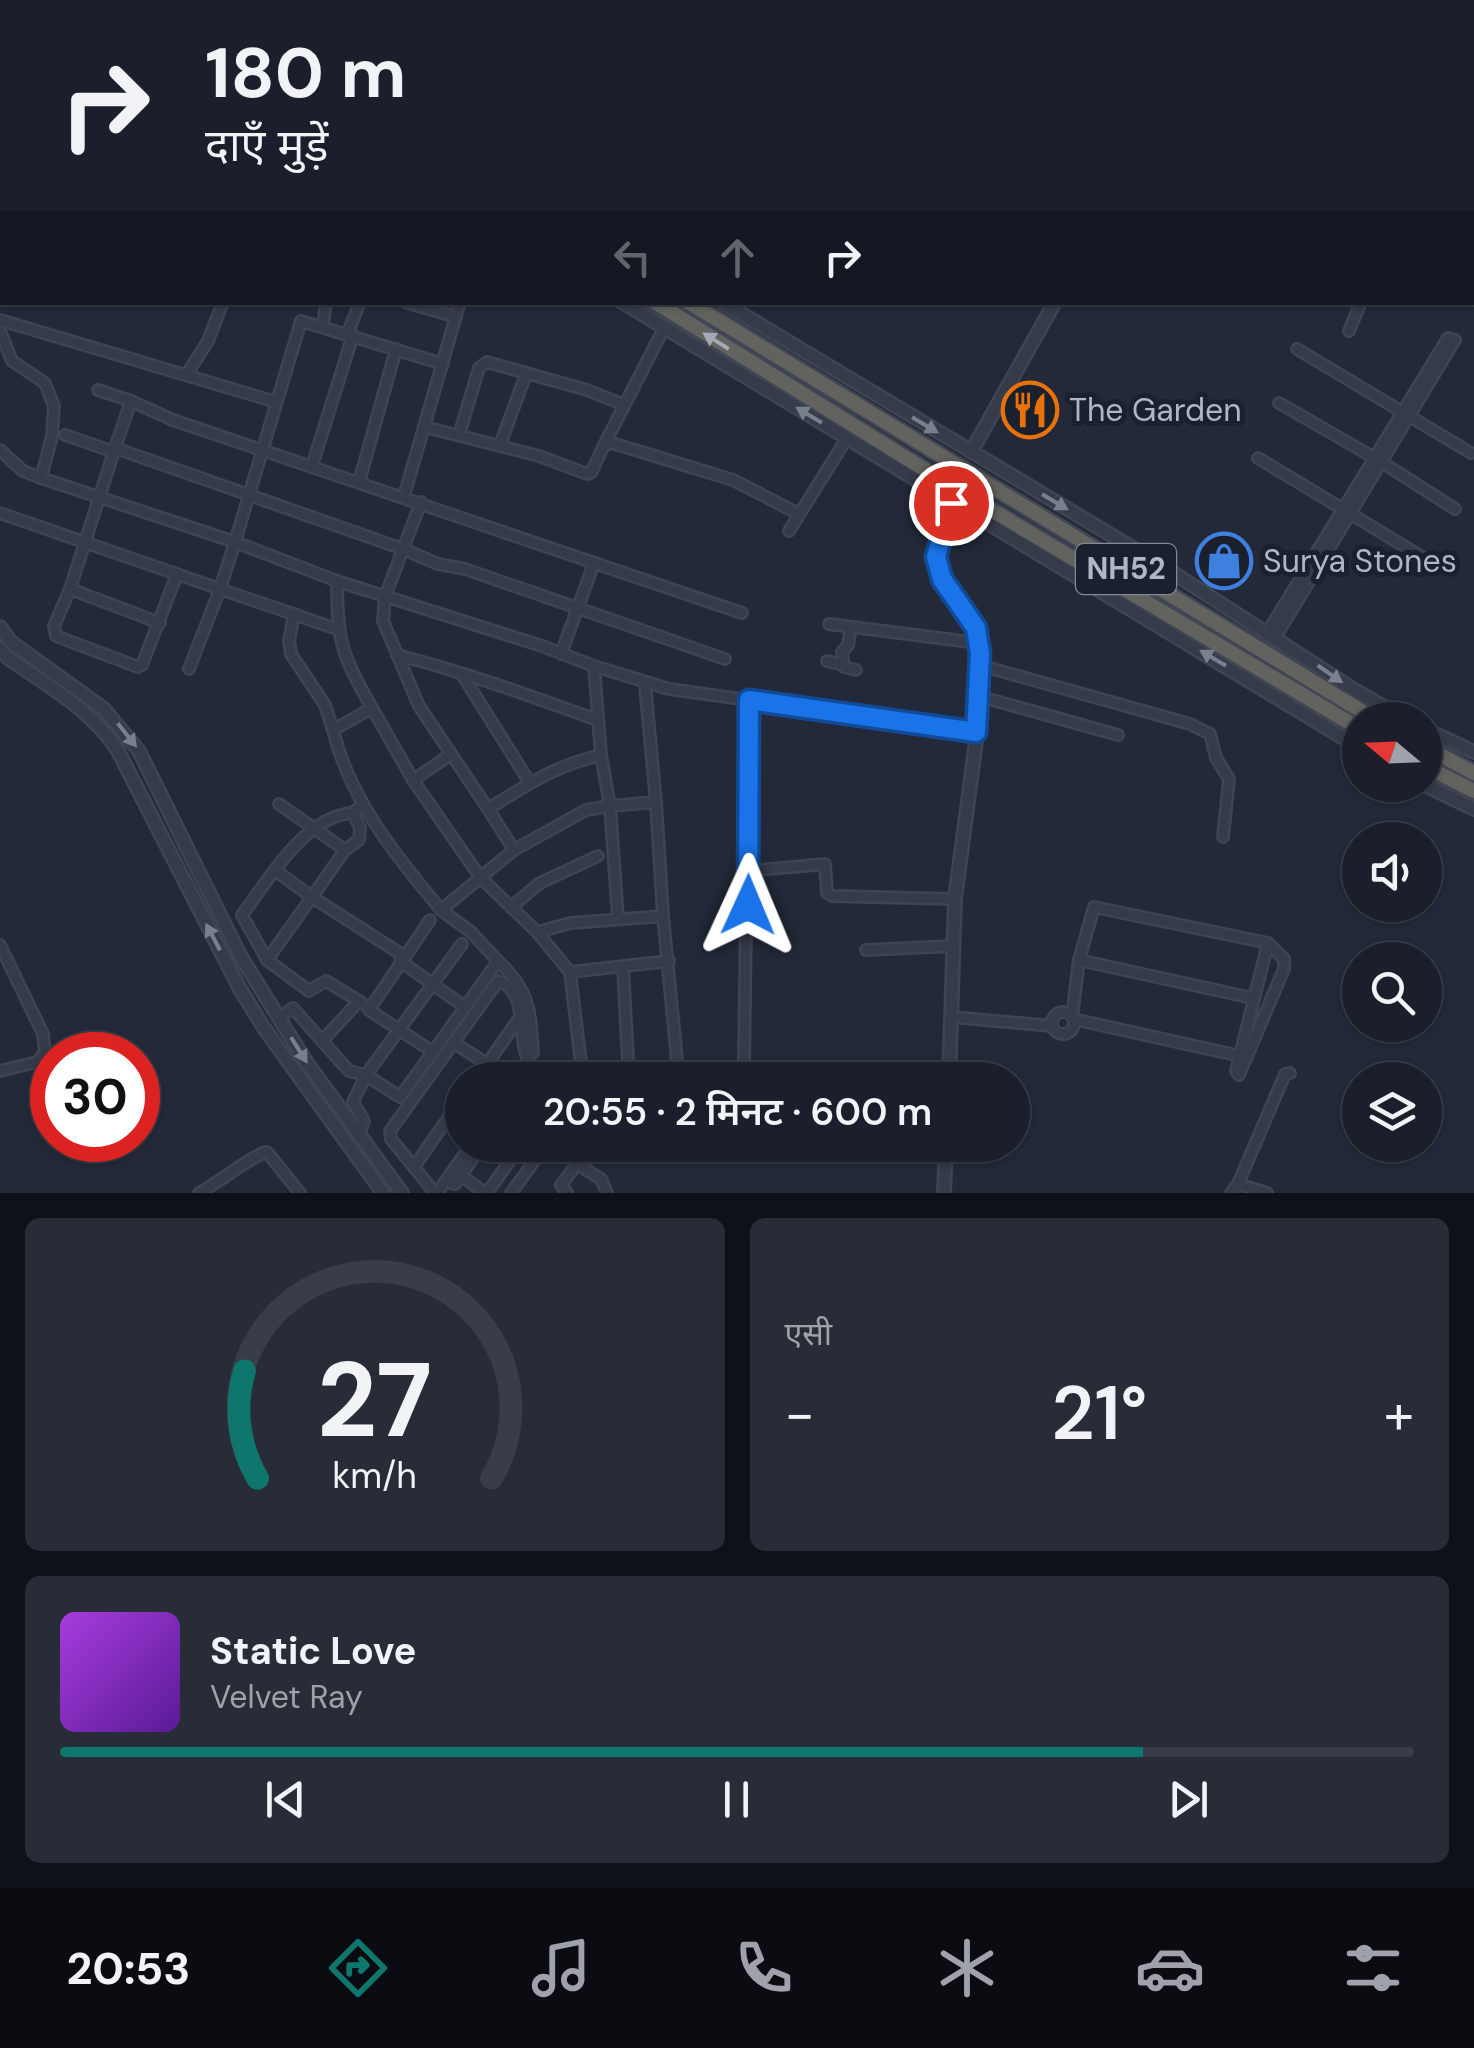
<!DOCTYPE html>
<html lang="hi">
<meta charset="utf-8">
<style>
:root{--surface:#1a1f2b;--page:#272c37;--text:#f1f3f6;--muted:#9fa2a9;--line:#383d47;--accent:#0f766e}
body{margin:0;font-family:"DM Sans","Noto Sans Devanagari",sans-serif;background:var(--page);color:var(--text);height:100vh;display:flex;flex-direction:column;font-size:38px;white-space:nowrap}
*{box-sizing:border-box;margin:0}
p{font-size:32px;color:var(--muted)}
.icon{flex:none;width:55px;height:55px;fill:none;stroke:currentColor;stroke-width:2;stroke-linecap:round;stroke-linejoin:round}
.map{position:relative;height:1193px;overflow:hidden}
.panel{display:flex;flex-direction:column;gap:25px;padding:25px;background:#0e1118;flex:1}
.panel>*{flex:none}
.guide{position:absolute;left:0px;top:0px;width:1475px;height:305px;box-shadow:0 2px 8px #0004,0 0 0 2px var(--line);background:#1a1f2b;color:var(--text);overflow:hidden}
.needle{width:65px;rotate:289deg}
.buttons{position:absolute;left:1342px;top:702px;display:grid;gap:20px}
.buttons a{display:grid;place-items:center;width:100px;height:100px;border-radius:50%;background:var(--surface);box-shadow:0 2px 8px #0004,0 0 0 2px var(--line);font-size:50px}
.speed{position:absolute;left:30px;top:1032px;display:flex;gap:20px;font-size:50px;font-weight:700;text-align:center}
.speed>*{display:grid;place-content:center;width:130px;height:130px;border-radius:50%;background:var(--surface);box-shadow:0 2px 8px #0004,0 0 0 2px var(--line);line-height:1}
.speed .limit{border:15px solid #d22;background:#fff;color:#111}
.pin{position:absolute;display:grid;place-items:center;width:85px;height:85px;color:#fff;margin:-42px;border:5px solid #fff;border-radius:50%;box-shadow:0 2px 10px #0007}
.me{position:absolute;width:110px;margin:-55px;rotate:1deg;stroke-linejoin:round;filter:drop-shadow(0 0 8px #0008)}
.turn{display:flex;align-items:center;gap:35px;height:210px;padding:0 40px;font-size:45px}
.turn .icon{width:130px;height:130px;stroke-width:2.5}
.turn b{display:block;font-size:70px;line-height:85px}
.lanes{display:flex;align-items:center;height:95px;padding:0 40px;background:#0003;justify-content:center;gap:50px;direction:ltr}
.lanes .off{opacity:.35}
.big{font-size:75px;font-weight:600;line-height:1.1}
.panel .widget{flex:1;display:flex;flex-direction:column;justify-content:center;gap:15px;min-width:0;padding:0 35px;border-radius:15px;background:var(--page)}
.panel .dial{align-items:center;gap:0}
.dial svg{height:260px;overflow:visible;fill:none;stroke:var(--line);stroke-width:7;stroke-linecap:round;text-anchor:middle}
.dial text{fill:var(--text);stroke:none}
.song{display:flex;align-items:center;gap:30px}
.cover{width:120px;height:120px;border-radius:15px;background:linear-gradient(135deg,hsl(280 70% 55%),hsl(270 70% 35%))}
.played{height:10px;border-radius:5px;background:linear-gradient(90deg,var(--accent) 80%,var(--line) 80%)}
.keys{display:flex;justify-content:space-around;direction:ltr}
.heat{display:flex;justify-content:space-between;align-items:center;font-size:55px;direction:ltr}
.panel .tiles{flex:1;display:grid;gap:25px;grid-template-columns:1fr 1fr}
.widget:last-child{grid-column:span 2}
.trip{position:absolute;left:445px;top:1062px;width:585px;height:100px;border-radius:50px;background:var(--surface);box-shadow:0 2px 8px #0004,0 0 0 2px var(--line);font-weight:600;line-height:100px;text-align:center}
.tabs{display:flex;height:160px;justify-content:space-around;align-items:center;background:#0a0c11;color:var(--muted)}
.tabs .icon{width:70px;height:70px}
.tabs .on{color:var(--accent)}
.tabs b{font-size:45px;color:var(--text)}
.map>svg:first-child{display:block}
</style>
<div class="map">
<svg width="1474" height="1193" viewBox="0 0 1474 1193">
<rect width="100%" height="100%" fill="#232939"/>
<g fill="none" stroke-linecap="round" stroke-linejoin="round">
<g stroke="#3f4453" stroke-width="14">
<g id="minor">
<polyline points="328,0 333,2"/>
<polyline points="365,2 366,0"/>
<polyline points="468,2 469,0"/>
<polyline points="611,2 612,0"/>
<polyline points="0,146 2,147"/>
<polyline points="0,176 2,170"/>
<polyline points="1472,257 1474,257"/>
<polyline points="1472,295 1474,296"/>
<polyline points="405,302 456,317"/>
<polyline points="0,320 276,402"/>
<polyline points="323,325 326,302"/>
<polyline points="0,331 12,361 45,383 54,406 52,436 41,478"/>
<polyline points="1349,331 1361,302"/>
<polyline points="348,332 360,302"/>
<polyline points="1297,349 1471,453"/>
<polyline points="187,374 208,341 223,302"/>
<polyline points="98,390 131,401"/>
<polyline points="1279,403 1380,461 1455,509"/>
<polyline points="425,427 539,456 587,474 591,473 604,445 612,443 733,480 799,514"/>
<polyline points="65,435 114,452"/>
<polyline points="459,435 479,368 487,362 587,390 622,404"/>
<polyline points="500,445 526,374"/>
<polyline points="604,445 664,328"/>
<polyline points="115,448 131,401 173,420 742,613"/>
<polyline points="0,450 23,471 41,478 235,542 220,589 0,513"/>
<polyline points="1258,458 1432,563"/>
<polyline points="312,466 353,335"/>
<polyline points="359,482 396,349"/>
<polyline points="404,496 460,302"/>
<polyline points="421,502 403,549 438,564 465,569 725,659"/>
<polyline points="789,531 847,438"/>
<polyline points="177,574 142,665 138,667 56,636 54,626 70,589 115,448 403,549 385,597 383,621 419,706 488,809"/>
<polyline points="337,581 235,542 301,321 443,364"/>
<polyline points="70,589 160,623"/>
<polyline points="294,614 289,641 291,654 325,705 333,730"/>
<polyline points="829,624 978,643"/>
<polyline points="851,627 848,645 842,652 844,667 856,670"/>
<polyline points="1267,633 1448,338 1455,340 1275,638"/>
<polyline points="561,654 594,563"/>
<path d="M397,655C465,672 531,696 597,720"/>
<polyline points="827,661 844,665"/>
<polyline points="979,665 1190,724 1210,734 1216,758 1229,779 1223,837"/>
<path d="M594,666L542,646L337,581C337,642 342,655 372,708L333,730C350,800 396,856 441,910L514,850L488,809C527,785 556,765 601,755L594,666L669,689L976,732"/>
<polyline points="189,669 220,589 337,629"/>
<polyline points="463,676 530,783"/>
<polyline points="978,696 1118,735"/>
<polyline points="749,700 744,1065 755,1075 949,1078"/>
<polyline points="372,708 413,780 450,755"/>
<polyline points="413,780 480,877 537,932 571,923 663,916 679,1080"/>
<polyline points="656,802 663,916"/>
<polyline points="279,804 345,850"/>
<polyline points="514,850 586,810 610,806 601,755"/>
<polyline points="276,871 312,897 345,850 359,840 360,828 353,813 357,809"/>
<polyline points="749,871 825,864 827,893 832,896 955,899"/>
<polyline points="511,907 540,883 598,856"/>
<polyline points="618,918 610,806 656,802 645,684"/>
<polyline points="430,920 369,1010 433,1052 498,961 471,932 441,910"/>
<polyline points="537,932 570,972"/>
<polyline points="0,945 43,1034 45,1053 37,1062 0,1071"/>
<polyline points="866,950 954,946"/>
<path d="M267,960L242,915C268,880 306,815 353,813"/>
<polyline points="1079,960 1252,998"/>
<polyline points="400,961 465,1007"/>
<path d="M498,961C531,992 530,1011 533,1053"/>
<polyline points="623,967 629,1080"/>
<polyline points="359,1001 326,981 309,991 267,960 312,897 404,956"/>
<polyline points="363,1004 359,1001 322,1041 349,1071 366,1075 400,1097 433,1052"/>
<circle cx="1063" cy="1023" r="11"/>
<polyline points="1072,1016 1079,960 1094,907 1268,943 1236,1071 1239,1075 1284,969 1284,959 1268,943"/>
<polyline points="952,1017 1052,1026"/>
<polyline points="279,1018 293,1008 322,1041"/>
<polyline points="1073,1019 1240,1056"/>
<polyline points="453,1042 487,1064"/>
<polyline points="476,1080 520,1017"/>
<polyline points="517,1080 529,1063"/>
<polyline points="583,1080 570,972 669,961"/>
<polyline points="359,1134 364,1121 353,1102 366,1075 462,944"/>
<polyline points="577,1164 601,1179 607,1193"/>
<polyline points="414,1167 462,1098"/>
<polyline points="459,1174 485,1193"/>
<polyline points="445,1182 455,1184 482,1145"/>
<polyline points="1238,1184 1285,1074 1290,1073"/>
<path d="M199,1193C217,1184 254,1154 267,1152L300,1193"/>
<path d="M435,1193L391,1139L390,1131L498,981C526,989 519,1029 525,1051C527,1061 533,1071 539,1080"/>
<polyline points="437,1193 471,1145"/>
<polyline points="487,1193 521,1145"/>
<polyline points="511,1193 546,1145"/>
<polyline points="567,1193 561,1185 577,1164 571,1145"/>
<polyline points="1231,1193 1238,1184 1267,1193"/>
</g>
</g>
<g stroke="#3f4453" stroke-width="16">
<g id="tertiary">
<polyline points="105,0 110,2"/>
<polyline points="222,0 227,2"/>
<polyline points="1198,0 1199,2"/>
<polyline points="622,302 1360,748"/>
<polyline points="722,302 1161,565 1356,691 1407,720"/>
<polyline points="971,452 1055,302"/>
<polyline points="0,627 11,642 104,709 139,751 241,957 307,1063 402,1193"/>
<path d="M0,648L8,658C48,686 89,708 117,749L240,989L264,1028L383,1193"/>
<polyline points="1425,729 1474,752"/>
<polyline points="1425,785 1474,809"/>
<polyline points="949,1080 955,899 976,741 980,653 976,627 942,579 936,557 951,503"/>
<polyline points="944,1193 946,1145"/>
</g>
</g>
<g stroke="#414654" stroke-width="19">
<g id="trunk">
<polyline points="141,0 146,2"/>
<polyline points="178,0 183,2"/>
<polyline points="655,302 948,484"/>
<polyline points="688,302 958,466"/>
<polyline points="978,478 1376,720"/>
<polyline points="968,496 1360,729"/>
<polyline points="1425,747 1474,773"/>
<polyline points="1425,766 1474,791"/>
</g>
</g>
<use href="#minor" stroke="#363b4a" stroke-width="9"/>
<use href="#tertiary" stroke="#363b4a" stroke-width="11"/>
<use href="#trunk" stroke="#62625e" stroke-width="14"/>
<g stroke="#414654" stroke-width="19" stroke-linecap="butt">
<g id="trunk-bridge">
<polyline points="958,466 978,478"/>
<polyline points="948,484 968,496"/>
</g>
</g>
<use href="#trunk-bridge" stroke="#62625e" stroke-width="14"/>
</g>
<defs><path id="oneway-solid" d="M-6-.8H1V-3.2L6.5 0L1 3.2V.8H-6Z" transform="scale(2.5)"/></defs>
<use fill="#a5a9b6" href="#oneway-solid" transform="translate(716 341) rotate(-148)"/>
<g fill="#7a7f8e">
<use href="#oneway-solid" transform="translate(809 415) rotate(-149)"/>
<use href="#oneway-solid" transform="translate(925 425) rotate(31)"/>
<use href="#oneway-solid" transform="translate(1055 502) rotate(31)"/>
<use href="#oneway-solid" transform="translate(1213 658) rotate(-149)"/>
<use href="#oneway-solid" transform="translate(1330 674) rotate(35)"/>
<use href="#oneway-solid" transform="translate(127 735) rotate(52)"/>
<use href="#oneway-solid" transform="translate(213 937) rotate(-118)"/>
<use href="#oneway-solid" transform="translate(299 1050) rotate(58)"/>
</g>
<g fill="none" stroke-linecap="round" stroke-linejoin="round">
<g stroke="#114b97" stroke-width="25">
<polyline id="route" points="748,905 749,700 976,732 980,654 976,628 942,579 936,557 951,503"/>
</g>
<use href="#route" stroke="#1a73e8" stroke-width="18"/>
</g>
<defs>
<g id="restaurant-ring" transform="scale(2.875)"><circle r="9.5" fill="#1b202e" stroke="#e8710a" stroke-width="1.5"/><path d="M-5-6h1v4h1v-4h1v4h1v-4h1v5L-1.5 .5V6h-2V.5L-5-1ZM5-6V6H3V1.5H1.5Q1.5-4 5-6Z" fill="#e8710a"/></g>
<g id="shop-ring" transform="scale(2.875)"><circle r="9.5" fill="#1b202e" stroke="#3f7fe0" stroke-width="1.5"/><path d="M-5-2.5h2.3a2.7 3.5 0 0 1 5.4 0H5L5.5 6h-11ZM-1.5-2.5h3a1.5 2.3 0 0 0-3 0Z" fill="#3f7fe0"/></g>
</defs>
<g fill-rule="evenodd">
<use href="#restaurant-ring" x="1030" y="410"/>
<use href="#shop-ring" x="1224" y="561"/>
</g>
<g text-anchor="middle" stroke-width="10" stroke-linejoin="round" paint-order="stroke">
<rect fill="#1b202e" stroke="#848998" stroke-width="2.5" x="1076" y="544" width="100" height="50" rx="8"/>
<g font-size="30" font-weight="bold" fill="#b1b6c6">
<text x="1126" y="579">NH52</text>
</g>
<g font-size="32" fill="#b1b6c6" stroke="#1b202e" text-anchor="start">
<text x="1069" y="421">The Garden</text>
<text x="1263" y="572">Surya Stones</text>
</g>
</g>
</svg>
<div class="buttons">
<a><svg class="needle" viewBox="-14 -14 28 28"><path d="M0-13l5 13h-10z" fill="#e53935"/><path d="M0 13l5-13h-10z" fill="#9fa2a9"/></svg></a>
<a><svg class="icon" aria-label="sound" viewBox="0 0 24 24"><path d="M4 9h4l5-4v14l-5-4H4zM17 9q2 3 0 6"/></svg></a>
<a><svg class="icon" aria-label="search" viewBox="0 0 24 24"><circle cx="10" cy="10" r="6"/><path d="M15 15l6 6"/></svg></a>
<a><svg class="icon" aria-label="layers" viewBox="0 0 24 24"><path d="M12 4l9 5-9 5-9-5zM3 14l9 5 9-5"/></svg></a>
</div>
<div class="speed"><div class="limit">30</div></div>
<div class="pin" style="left:951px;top:503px;background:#d93025"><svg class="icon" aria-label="arrive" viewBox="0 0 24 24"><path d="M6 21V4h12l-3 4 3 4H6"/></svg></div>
<svg class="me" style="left:748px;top:905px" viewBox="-20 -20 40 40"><path d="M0-17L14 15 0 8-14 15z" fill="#1a73e8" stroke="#fff" stroke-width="4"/></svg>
<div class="trip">20:55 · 2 मिनट · 600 m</div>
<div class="guide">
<div class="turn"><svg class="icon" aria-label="right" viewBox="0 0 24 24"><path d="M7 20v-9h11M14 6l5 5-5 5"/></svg><div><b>180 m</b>दाएँ मुड़ें</div></div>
<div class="lanes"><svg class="icon off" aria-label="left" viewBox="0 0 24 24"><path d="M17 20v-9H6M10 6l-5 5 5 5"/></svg><svg class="icon off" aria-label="ahead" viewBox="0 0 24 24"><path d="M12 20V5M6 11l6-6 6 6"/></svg><svg class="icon" aria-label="right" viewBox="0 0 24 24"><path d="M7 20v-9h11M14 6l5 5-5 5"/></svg></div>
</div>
</div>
<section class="panel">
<div class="tiles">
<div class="widget dial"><svg viewBox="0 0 100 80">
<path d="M14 69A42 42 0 1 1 86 69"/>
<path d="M14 69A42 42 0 0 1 10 36" stroke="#0f766e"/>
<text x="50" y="56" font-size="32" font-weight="700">27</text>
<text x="50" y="72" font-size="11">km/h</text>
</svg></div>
<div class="widget"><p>एसी</p>
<div class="heat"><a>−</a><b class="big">21°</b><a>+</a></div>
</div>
<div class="widget">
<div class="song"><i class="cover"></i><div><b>Static Love</b><p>Velvet Ray</p></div></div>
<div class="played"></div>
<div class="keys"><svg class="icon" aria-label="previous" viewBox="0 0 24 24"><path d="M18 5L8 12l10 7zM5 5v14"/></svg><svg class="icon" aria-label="pause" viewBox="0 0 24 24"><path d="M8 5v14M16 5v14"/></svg><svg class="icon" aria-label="next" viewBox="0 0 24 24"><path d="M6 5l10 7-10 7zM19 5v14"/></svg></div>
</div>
</div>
</section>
<nav class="tabs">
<b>20:53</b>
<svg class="icon on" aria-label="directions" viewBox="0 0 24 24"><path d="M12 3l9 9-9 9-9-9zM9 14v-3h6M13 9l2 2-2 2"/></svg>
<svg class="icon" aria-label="music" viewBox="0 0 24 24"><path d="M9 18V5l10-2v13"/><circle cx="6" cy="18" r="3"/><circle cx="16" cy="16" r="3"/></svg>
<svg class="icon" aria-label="phone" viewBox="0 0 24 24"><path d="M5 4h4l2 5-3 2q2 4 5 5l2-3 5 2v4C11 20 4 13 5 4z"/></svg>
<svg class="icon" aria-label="climate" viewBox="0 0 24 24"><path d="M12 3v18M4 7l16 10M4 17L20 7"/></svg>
<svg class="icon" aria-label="car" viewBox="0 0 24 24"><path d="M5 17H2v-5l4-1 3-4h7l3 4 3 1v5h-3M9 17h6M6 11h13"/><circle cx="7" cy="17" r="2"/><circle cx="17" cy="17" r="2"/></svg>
<svg class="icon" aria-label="filters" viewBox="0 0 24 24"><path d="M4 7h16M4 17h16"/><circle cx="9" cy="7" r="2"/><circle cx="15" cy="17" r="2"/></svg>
</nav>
